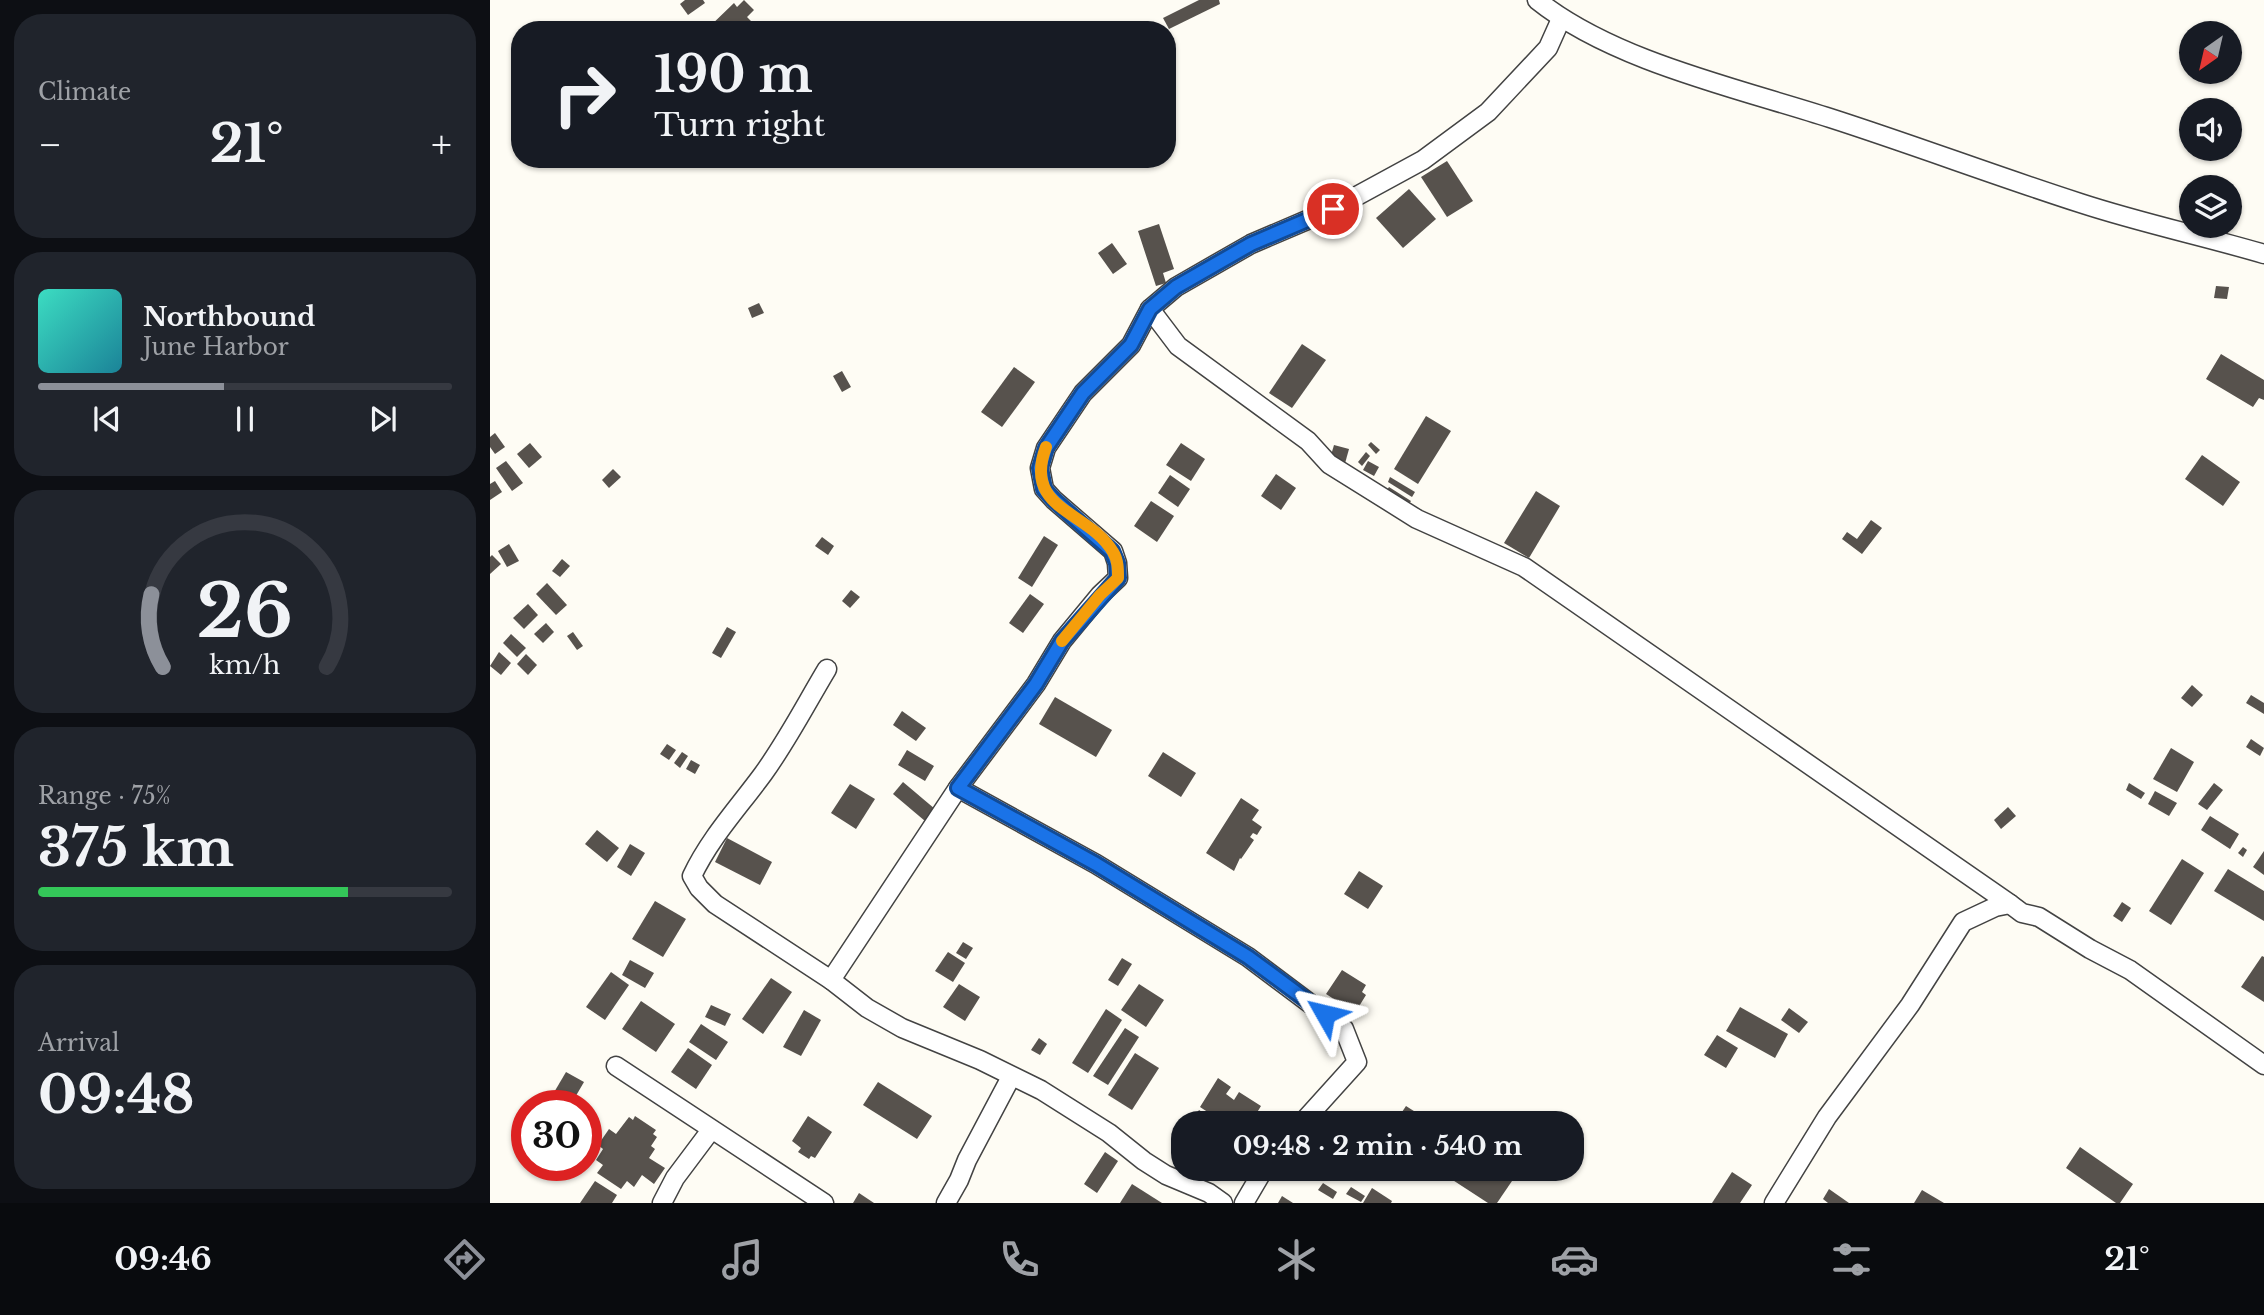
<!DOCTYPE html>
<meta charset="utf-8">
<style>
:root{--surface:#171b24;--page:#20242c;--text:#f1f3f6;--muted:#9ea1a6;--line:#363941;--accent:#8c9099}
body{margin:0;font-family:"Libre Baskerville",serif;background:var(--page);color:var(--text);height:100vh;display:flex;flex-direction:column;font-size:26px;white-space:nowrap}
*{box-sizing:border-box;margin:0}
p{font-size:23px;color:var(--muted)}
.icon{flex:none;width:38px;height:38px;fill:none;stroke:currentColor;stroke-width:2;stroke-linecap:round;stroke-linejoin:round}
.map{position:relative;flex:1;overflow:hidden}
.drawer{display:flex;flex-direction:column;gap:14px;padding:14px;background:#0d0f14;width:490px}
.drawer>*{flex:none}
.guide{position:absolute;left:21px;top:21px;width:665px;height:147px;border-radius:28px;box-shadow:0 2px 5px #0004;background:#171b24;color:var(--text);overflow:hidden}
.needle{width:46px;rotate:214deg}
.fabs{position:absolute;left:1689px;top:21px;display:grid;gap:14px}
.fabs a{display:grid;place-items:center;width:63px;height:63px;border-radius:50%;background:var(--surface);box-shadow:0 2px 5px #0004;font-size:35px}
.speed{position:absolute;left:21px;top:1090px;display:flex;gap:14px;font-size:35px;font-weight:700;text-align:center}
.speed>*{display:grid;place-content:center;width:91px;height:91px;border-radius:50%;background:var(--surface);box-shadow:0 2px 5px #0004;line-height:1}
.speed .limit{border:10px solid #d22;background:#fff;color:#111}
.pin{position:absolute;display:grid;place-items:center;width:60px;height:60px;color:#fff;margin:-30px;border:4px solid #fff;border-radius:50%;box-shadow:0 2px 7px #0007}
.me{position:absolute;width:77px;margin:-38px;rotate:307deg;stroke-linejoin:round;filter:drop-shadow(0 0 5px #0008)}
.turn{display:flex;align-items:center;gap:24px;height:147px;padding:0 28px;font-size:32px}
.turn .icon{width:91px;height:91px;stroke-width:2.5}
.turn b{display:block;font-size:49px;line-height:60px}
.big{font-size:52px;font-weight:700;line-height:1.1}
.drawer .tile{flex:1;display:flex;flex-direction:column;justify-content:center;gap:10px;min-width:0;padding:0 24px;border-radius:28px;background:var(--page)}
.drawer .dial{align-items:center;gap:0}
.dial svg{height:182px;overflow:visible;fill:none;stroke:var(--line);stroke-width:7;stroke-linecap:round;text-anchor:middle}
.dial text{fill:var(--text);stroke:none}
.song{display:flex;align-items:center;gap:21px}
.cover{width:84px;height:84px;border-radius:10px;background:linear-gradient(135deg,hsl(170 70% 55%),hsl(190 70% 35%))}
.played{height:7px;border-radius:4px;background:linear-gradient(90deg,var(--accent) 45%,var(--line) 45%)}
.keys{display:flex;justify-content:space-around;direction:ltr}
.heat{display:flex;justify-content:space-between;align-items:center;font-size:38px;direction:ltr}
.charge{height:10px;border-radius:5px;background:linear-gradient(90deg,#34c759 75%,var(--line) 0)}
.trip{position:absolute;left:681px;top:1111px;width:413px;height:70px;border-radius:28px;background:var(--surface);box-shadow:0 2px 5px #0004;font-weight:700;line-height:70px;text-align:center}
.menu{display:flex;height:112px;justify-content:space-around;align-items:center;background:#090b0e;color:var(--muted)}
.menu .icon{width:49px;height:49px}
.menu .on{color:var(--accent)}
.menu b{font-size:32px;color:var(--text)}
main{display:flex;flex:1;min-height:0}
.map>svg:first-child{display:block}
</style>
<main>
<section class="drawer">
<div class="tile"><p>Climate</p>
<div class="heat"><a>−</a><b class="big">21°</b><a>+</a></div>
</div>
<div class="tile">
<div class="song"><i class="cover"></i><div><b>Northbound</b><p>June Harbor</p></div></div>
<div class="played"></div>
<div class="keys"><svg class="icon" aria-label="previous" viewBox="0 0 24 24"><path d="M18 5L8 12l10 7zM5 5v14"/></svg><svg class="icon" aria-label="pause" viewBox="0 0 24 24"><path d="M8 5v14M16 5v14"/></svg><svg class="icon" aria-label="next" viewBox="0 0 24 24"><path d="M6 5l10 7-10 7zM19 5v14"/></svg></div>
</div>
<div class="tile dial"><svg viewBox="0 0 100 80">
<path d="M14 69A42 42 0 1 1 86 69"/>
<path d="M14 69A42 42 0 0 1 9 37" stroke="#8c9099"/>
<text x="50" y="56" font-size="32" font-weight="700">26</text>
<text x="50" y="72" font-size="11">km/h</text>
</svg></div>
<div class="tile"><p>Range · 75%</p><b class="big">375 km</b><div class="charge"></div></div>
<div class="tile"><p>Arrival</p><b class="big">09:48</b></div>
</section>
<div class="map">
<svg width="1774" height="1203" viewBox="0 0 1774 1203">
<rect width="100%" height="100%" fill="#fefcf4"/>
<g fill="#57524d">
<polygon points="195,0 213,0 215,3 198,15 190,4"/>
<polygon points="254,0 264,10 257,17 264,24 258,30 216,30 244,3 247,7"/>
<polygon points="709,0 729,0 730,4 679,29 673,18"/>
<polygon points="957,161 983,201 957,217 931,177"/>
<polygon points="919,189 946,219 913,248 886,218"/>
<polygon points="669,224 684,269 673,273 676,283 666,286 648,231"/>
<polygon points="622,243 637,264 623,274 608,253"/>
<polygon points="1726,286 1739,287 1737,299 1724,298"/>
<polygon points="269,303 274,313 262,318 258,308"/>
<polygon points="812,344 836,360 802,408 779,393"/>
<polygon points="1731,354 1774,380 1774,400 1769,398 1763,407 1716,379"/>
<polygon points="524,367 545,382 512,427 491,412"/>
<polygon points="352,371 361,387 352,392 343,376"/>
<polygon points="936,416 961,431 928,484 904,469"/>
<polygon points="5,433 15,447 5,454 0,447 0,437"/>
<polygon points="881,442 890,450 886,454 878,445"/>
<polygon points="40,443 52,457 39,468 27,454"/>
<polygon points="691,443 715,459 701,481 676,465"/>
<polygon points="844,445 859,449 854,467 839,462"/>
<polygon points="876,452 880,456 872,466 868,462"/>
<polygon points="1712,455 1750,482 1733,506 1695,479"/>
<polygon points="16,461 33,483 22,491 6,468"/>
<polygon points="878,461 889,467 884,476 873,470"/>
<polygon points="123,469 131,477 119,488 112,480"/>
<polygon points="786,474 806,488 791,510 771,496"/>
<polygon points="680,475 700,489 688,507 668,493"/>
<polygon points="900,477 925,492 922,497 898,482"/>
<polygon points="5,481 12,492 0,500 0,484"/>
<polygon points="899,487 921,501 916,508 894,494"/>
<polygon points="1046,491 1070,506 1039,558 1014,543"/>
<polygon points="661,501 684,516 667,542 644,526"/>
<polygon points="1381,520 1392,528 1372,554 1352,539 1357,532 1367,539"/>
<polygon points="554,536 568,545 542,587 528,578"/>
<polygon points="332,537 344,546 338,555 325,546"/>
<polygon points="19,544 29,561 17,567 8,551"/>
<polygon points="2,555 11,564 0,574 0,557"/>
<polygon points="72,559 80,566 70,577 62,571"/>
<polygon points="57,583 77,605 66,615 46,594"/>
<polygon points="361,590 370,597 360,608 352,601"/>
<polygon points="540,594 554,604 533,633 519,623"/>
<polygon points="38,604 48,615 34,629 23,618"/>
<polygon points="56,623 64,632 53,643 44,634"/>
<polygon points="237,627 246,632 231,658 222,653"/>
<polygon points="83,632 93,646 87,650 77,636"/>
<polygon points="21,634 36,648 27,657 13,643"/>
<polygon points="9,652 21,663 11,675 0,666"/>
<polygon points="36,654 47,665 38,675 27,664"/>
<polygon points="1702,685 1713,695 1702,707 1691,698"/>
<polygon points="1761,695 1774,703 1774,714 1756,703"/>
<polygon points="565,697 622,730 606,757 549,724"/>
<polygon points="412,711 436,728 426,741 403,725"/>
<polygon points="1761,739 1774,748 1770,756 1756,747"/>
<polygon points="177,744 186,750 179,760 170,754"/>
<polygon points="1681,748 1704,762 1687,792 1663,779"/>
<polygon points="417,750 444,766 435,781 408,765"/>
<polygon points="192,752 198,756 190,768 184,763"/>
<polygon points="673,752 706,773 691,797 658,776"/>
<polygon points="201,760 210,765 205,774 196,769"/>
<polygon points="413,782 445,809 435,821 403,794"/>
<polygon points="1639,783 1655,793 1651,799 1636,790"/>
<polygon points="1724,783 1733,790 1717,810 1708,804"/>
<polygon points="360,784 385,799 366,829 341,813"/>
<polygon points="1665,791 1687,803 1679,816 1658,804"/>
<polygon points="751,798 769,810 762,820 772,827 767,835 763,833 760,837 764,840 751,859 750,858 744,871 716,853"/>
<polygon points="1518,807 1526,816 1511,829 1504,820"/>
<polygon points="1720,816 1749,834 1740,849 1711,830"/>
<polygon points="107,830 129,848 117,862 95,844"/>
<polygon points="237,838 282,862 270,885 225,862"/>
<polygon points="140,844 155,853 141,876 127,867"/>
<polygon points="1753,847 1757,850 1753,857 1748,853"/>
<polygon points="1774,851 1774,875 1763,867"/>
<polygon points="1692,859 1714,873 1681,925 1659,911"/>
<polygon points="1738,869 1774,891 1774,921 1724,891"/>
<polygon points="869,871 893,886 878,909 854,894"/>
<polygon points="165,901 196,919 173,957 142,939"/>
<polygon points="1632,902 1641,908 1632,922 1623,916"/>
<polygon points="473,942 483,948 476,959 466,953"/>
<polygon points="458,952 475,963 463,982 445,971"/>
<polygon points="1772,956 1774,957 1774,1002 1751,987"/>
<polygon points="632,958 642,964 628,986 618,980"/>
<polygon points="140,960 164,973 155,988 132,975"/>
<polygon points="852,970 876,985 872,992 876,995 868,1008 864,1005 861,1010 836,994"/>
<polygon points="121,972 139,985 115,1020 96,1007"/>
<polygon points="281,978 302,992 273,1034 252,1019"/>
<polygon points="469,984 490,997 475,1021 453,1007"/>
<polygon points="649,984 674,1000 656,1027 631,1010"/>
<polygon points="151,1001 185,1024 166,1052 132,1029"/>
<polygon points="221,1005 241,1014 235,1026 215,1017"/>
<polygon points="1250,1007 1298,1034 1285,1058 1236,1031"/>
<polygon points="1299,1008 1318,1022 1309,1033 1291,1020"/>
<polygon points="616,1009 632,1020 598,1073 582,1063"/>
<polygon points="314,1010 331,1020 311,1056 293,1047"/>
<polygon points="211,1024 238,1042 226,1060 199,1042"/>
<polygon points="635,1028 649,1037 618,1085 603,1076"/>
<polygon points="1227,1035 1248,1048 1236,1068 1214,1055"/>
<polygon points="549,1038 557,1044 550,1055 541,1050"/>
<polygon points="198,1048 222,1065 206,1089 181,1072"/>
<polygon points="645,1053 669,1068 642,1110 618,1095"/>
<polygon points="76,1072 94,1082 80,1106 56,1106"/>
<polygon points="728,1078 741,1087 736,1094 744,1100 749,1092 771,1106 760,1124 736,1124 710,1107"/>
<polygon points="388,1082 442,1116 427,1139 373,1105"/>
<polygon points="916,1106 938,1120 936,1124 904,1124"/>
<polygon points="709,1110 720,1117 716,1124 699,1124"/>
<polygon points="1005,1111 1023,1124 997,1124"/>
<polygon points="145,1116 166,1130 163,1134 167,1137 161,1146 165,1149 159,1158 175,1168 164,1184 152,1175 144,1187 137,1181 131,1189 107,1173 113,1165 106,1160 113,1149 108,1145 119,1129 126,1134 139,1117 143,1120"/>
<polygon points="318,1116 342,1132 325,1158 321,1156 319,1159 308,1152 311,1148 302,1141"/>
<polygon points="693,1134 693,1149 686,1144"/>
<polygon points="1590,1147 1643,1184 1630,1203 1626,1203 1576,1168"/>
<polygon points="615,1152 628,1161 607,1193 594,1184"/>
<polygon points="959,1169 1004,1169 1022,1181 1007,1203 998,1203 955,1175"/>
<polygon points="1242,1172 1262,1185 1250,1203 1222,1203"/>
<polygon points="105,1181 127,1195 122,1203 90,1203"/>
<polygon points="833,1183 847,1192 843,1199 828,1190"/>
<polygon points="642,1184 672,1203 630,1203"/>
<polygon points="861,1187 875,1196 871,1202 856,1194"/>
<polygon points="882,1188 902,1201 901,1203 873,1203"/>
<polygon points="1339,1189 1359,1203 1338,1203 1333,1199"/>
<polygon points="1432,1190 1454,1203 1424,1203"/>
<polygon points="369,1193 384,1203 363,1203"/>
<polygon points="792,1196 803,1203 788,1203"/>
</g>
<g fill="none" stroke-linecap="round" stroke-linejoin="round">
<g stroke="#434343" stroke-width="21">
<g id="minor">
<path d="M1047,0C1123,61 1247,88 1340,118C1424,145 1506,176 1590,203C1651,223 1713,236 1774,254"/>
<polyline points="660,309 688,346 818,441 839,464 927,519 1034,567 1520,904"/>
<path d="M337,669C316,704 297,741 273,774C248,808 220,838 202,876L209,888L225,904L341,980L377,1008L412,1028L490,1060L551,1090L619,1133L654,1161L676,1175L719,1193L733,1203"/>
<polyline points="468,788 606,864 758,957 854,1029 867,1062 811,1124"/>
<polyline points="341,980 468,788 546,684 572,641 610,595 628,578 627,563 623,551 564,500 554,489 550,468 556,448 593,393 641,345 660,309 686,287 761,244 843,209 933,160 998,112 1058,48 1071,19"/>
<polyline points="126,1066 334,1203"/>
<polyline points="172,1203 185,1178 221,1130"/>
<polyline points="456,1203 469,1180 477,1160 521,1077"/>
<polyline points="754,1203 774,1169"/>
<polyline points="1284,1203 1337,1117 1420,1005 1473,922 1505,907 1520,904 1532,913 1549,917 1600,949 1640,970 1774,1065"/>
</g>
</g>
<use href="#minor" stroke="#fff" stroke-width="18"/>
</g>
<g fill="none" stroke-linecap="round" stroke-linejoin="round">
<g stroke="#114b97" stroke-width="18">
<polyline id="route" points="835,1014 758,957 606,864 468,788 546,684 572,641 628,578 627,563 622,551 564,500 554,489 550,468 556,448 593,393 641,345 660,309 686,287 761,244 843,209"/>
</g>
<use href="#route" stroke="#1a73e8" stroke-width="12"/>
<path stroke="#f59e0b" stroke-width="12" d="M556,447C532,510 599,511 623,552C628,560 628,569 628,578L610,595L572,641"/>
</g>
</svg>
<div class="fabs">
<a><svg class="needle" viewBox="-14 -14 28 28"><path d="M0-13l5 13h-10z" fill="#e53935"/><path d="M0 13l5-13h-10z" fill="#9ea1a6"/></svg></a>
<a><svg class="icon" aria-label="sound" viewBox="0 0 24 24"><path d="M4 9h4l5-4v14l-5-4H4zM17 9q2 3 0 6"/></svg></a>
<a><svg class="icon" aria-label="layers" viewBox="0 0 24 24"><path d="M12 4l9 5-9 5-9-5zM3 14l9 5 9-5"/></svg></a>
</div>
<div class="speed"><div class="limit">30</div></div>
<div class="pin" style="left:843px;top:209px;background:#d93025"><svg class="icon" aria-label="arrive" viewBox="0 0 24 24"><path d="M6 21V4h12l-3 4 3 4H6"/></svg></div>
<svg class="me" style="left:835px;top:1014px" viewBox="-20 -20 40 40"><path d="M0-17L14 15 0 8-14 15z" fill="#1a73e8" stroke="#fff" stroke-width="4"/></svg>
<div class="trip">09:48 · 2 min · 540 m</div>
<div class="guide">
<div class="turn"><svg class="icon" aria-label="right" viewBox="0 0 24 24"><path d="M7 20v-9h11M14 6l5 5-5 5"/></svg><div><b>190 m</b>Turn right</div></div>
</div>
</div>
</main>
<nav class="menu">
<b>09:46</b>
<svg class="icon on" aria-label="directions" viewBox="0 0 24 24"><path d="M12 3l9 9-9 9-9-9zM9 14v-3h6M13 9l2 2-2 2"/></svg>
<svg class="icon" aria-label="music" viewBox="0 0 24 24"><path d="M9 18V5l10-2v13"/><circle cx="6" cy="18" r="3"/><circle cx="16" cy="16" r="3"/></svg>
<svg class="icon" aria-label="phone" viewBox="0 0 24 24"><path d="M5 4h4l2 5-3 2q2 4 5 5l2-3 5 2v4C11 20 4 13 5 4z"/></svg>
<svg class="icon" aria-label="climate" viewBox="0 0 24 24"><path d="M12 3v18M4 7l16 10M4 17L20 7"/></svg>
<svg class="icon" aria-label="car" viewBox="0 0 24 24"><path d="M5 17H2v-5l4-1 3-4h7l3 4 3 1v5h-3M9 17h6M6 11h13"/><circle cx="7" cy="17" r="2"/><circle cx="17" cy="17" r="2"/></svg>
<svg class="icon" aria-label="filters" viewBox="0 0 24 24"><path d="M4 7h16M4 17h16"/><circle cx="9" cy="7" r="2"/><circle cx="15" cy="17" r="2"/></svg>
<b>21°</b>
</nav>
